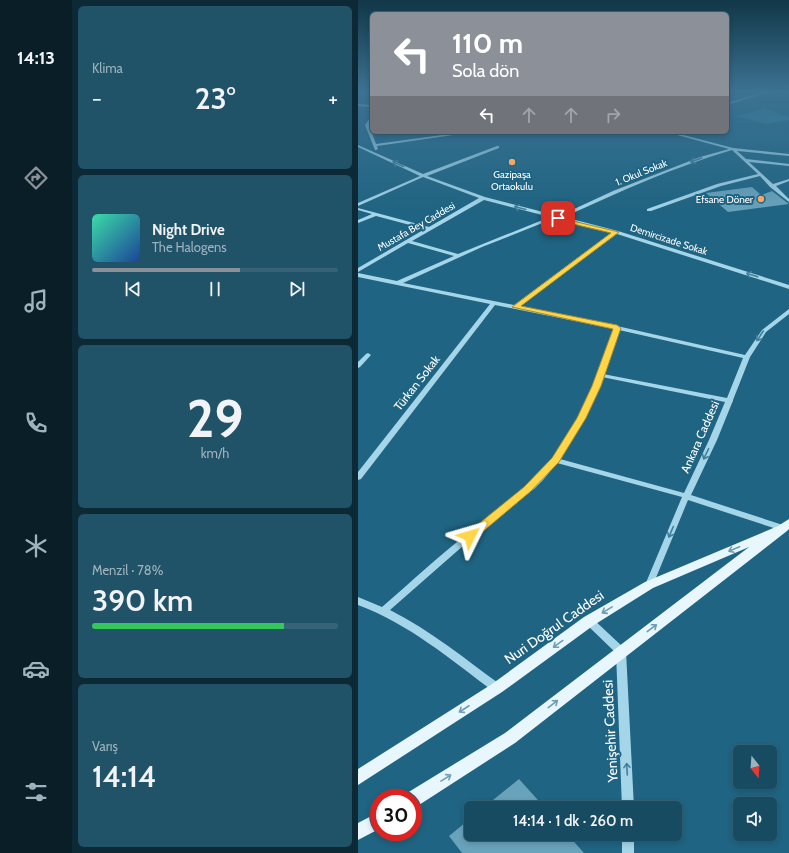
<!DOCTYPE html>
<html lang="tr">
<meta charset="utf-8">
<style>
:root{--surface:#174b62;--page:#205268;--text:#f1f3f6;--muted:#9eb3be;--line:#366377;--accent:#8c9099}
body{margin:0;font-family:Cabin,sans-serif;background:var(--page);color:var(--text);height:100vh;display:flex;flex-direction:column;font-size:15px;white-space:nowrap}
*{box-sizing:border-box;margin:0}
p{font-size:13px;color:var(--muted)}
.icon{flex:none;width:22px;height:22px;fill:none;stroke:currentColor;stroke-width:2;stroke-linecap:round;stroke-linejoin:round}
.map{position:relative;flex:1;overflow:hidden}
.details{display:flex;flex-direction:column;gap:6px;padding:6px;background:#0d2936;width:286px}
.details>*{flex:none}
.top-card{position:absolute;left:12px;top:12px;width:359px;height:122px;border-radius:6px;box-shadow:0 2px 6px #0003,0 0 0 1px var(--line);background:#8c9099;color:#fff;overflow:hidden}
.needle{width:26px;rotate:163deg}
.controls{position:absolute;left:375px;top:745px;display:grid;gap:8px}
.controls a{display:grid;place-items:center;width:44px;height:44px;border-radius:6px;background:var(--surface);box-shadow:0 2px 6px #0003,0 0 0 1px var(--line);font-size:20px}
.speed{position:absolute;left:12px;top:789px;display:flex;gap:8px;font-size:20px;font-weight:700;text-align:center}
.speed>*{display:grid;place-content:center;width:52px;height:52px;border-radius:50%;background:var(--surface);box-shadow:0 2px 6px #0003,0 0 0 1px var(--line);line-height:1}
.speed .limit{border:6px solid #d22;background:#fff;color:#111}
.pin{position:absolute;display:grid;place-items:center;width:34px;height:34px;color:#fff;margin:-17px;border-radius:8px;box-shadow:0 2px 6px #0006}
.me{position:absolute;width:44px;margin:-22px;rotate:50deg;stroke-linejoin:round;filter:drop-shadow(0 0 3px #0008)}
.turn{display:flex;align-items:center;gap:14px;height:84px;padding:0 16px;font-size:18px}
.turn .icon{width:52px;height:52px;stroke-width:2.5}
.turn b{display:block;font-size:28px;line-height:34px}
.lanes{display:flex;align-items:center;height:38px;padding:0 16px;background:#0003;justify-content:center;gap:20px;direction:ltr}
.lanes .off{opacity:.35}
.big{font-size:30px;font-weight:600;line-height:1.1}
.details .widget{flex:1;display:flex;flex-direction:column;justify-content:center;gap:6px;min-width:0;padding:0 14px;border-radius:6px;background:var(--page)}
.details .dial{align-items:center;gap:0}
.dial b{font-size:52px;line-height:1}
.song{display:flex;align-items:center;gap:12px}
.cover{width:48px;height:48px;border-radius:6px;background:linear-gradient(135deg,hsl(160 70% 55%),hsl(220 70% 35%))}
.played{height:4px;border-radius:2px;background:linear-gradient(90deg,var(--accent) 60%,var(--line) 60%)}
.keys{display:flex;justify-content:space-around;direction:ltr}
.heat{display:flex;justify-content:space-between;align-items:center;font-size:22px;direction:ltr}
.charge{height:6px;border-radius:3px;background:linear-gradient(90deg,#34c759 78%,var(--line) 0)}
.trip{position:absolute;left:106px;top:801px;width:218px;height:40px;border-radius:6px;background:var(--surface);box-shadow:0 2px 6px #0003,0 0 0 1px var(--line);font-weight:600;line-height:40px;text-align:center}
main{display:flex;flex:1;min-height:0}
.tab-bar{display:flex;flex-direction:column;width:72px;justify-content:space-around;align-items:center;background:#091e27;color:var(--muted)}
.tab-bar .icon{width:28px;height:28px}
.tab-bar .current{color:var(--accent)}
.tab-bar b{font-size:18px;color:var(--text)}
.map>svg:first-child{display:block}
</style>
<main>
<nav class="tab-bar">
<b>14:13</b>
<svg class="icon current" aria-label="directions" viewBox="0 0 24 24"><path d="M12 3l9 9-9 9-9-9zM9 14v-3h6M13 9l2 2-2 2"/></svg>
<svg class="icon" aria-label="music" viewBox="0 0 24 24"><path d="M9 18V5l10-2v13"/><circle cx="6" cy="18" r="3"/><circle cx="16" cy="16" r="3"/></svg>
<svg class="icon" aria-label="phone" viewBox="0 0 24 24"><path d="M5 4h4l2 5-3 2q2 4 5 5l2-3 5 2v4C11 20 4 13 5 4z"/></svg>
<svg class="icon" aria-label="climate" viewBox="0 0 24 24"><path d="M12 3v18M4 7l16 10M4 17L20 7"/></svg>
<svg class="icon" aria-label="car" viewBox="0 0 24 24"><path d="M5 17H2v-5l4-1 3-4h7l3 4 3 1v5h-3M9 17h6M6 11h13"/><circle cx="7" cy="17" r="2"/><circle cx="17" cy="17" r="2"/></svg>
<svg class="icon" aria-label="filters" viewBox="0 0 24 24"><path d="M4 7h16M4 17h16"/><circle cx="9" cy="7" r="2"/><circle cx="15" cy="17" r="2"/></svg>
</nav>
<section class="details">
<div class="widget"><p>Klima</p>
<div class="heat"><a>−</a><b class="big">23°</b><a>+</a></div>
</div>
<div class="widget">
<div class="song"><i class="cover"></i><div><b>Night Drive</b><p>The Halogens</p></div></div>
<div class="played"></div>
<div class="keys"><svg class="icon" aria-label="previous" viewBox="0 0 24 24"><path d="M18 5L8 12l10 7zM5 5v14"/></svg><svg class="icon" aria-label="pause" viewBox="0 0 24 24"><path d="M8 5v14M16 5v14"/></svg><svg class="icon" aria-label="next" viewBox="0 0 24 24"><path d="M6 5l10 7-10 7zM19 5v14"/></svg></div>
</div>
<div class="widget dial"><b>29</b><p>km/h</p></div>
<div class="widget"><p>Menzil · 78%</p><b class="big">390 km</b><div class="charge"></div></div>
<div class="widget"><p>Varış</p><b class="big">14:14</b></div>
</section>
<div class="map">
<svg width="431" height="853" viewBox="0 0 431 853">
<rect width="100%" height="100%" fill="#1f6482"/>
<polygon fill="#2e7e9f" points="407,109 431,117 431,120 407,124 378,116"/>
<g fill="#69a2bb">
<polygon points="394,187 403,195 414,191 431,204 370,212 348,193"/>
<polygon points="161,779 187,808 125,808 140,796"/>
<polygon points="113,818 113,834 209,834 226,853 104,853 91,836"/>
</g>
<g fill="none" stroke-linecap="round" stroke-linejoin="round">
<g fill="#a5d5e9" fill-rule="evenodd">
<polygon points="405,92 411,92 369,105 369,103"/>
<polygon points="0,104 14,105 14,107 0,106"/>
<polygon points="14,115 14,119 11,125 18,144 106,132 116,132 19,146 20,149 18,150 17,150 7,125"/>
<path d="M308,132H314L375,148L431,154V156L379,151L388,159L431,164V166L391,162L415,184L431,179V181L418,186L431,199V202L412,187L402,176L363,186L293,211H289V209L359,184L400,174L374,150C316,167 261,192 206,217L260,231L431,285V289L259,234L161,306L259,326L387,355L404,330L431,309V314L408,332L392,357L375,400V401L374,403L359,440L333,495L428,526L429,528L428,530L425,531L330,500L295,585L294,587L291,588L288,587L287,585L324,497L199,463L185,480L176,489L114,538L32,610C72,630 107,659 143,685L144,688L143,691L139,692L135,691C92,659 51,624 0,605V597L24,607C54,581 83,554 114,530C139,510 167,492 188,467C221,428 239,377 256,329L137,305L3,479L0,480V472L132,304L0,277V273L39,281L96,256L50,243L0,272V268L67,229L18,216L0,223V220L14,214L0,210V208L71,227L121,198L65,177L0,206V203L62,176L0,147V145L65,174L139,146H141V148L69,176L127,197L201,216L255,191L342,157L371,149ZM126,200L192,217L100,254L54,241ZM197,218L254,232L156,305L45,283L124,247ZM261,330L385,358L369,398L245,374ZM244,377L367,402L351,440L326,493L202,459L221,428Z"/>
<polygon points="10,353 13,355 2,367 0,368 0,362 8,354"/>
<polygon points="231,617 234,618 266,648 268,651 276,808 264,808 258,653 228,624 226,621 228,618"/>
<rect x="264" y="834" width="12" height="19"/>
</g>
<g fill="#e8f6fe" fill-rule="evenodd">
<polygon points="431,519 431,529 429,531 157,743 61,805 55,807 55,798 47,798 49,793 147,733 391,547 295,588 236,625 144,692 0,785 0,769 134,684 226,617 287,582 420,526"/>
<polygon points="21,812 21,829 0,840 0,823"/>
</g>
</g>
<defs><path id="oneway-shaft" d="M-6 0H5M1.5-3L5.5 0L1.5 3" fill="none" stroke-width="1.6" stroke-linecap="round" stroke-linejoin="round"/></defs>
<g stroke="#40809c">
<use href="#oneway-shaft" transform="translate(338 160) rotate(160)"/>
<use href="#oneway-shaft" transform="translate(40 164) rotate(-155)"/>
<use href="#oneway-shaft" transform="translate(162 208) rotate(-165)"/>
<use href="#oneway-shaft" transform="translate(394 275) rotate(-162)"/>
<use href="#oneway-shaft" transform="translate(402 336) rotate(123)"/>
<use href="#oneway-shaft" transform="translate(348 454) rotate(116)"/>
<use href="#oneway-shaft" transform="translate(313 532) rotate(113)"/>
<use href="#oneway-shaft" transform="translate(269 769) rotate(-93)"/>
</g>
<g stroke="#6f9eb4">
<use href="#oneway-shaft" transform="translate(376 549) rotate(157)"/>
<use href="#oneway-shaft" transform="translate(249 610) rotate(149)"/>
<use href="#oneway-shaft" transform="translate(294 628) rotate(-37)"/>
<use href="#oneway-shaft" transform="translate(200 644) rotate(144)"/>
<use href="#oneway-shaft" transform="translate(195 704) rotate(-38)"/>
<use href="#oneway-shaft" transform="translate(106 709) rotate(147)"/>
<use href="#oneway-shaft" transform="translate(88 778) rotate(-32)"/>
</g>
<linearGradient id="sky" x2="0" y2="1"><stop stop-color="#113748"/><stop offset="0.43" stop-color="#3c7292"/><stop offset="1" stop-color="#3c7292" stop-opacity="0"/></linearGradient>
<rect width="431" height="212" fill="url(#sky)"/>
<polygon fill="#ffd54a" stroke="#a68a30" points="198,217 261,232 163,306 259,325 263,328 243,386 228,418 201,462 173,491 116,539 112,540 106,536 108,534 166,487 194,458 219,418 234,386 255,329 154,307 253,233 198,220"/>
<g fill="#f7a764" stroke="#1f6482" stroke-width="1.5">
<circle cx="154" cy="162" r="4"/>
<circle cx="403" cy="199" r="4"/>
</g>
<g text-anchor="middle" stroke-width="4" stroke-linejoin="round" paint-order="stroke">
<g font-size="10" fill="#fff" stroke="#1f6482">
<text transform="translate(283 172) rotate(-22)" y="4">1. Okul Sokak</text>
<text transform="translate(58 226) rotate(-30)" y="4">Mustafa Bey Caddesi</text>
<text transform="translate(311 239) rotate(18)" y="4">Demircizade Sokak</text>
</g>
<g font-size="10" fill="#fff" stroke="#1f6482">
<text x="154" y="178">Gazipaşa<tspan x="154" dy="12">Ortaokulu</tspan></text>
<text x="395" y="203" text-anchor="end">Efsane Döner</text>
</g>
<g font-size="12" fill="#fff" stroke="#1f6482">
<text transform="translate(59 383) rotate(-52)" y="4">Türkan Sokak</text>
<text transform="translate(342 437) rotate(-66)" y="4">Ankara Caddesi</text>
</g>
<g font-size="14" fill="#fff" stroke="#1f6482">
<text transform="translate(196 627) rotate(-35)" y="5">Nuri Doğrul Caddesi</text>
<text transform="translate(252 731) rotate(-93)" y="5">Yenişehir Caddesi</text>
</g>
</g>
</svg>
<div class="controls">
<a><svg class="needle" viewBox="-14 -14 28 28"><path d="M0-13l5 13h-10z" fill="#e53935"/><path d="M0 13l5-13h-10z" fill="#9eb3be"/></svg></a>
<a><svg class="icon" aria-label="sound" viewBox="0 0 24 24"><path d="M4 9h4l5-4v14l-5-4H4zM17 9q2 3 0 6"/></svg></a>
</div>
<div class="speed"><div class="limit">30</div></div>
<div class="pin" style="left:200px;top:218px;background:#d93025"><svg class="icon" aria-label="arrive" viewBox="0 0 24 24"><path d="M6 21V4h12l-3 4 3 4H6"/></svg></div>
<svg class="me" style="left:112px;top:536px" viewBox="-20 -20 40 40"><path d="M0-17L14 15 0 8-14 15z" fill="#ffd54a" stroke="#fff" stroke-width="4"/></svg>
<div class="trip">14:14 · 1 dk · 260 m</div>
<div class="top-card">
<div class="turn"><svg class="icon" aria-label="left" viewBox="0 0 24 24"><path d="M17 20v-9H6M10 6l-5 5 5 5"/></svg><div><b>110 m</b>Sola dön</div></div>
<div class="lanes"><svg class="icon" aria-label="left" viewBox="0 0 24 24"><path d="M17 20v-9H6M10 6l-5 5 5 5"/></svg><svg class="icon off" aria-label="ahead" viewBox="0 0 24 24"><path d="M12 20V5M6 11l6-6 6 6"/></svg><svg class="icon off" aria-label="ahead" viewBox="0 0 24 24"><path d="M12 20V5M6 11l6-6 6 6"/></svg><svg class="icon off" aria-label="right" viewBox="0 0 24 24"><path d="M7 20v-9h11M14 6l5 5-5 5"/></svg></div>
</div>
</div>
</main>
